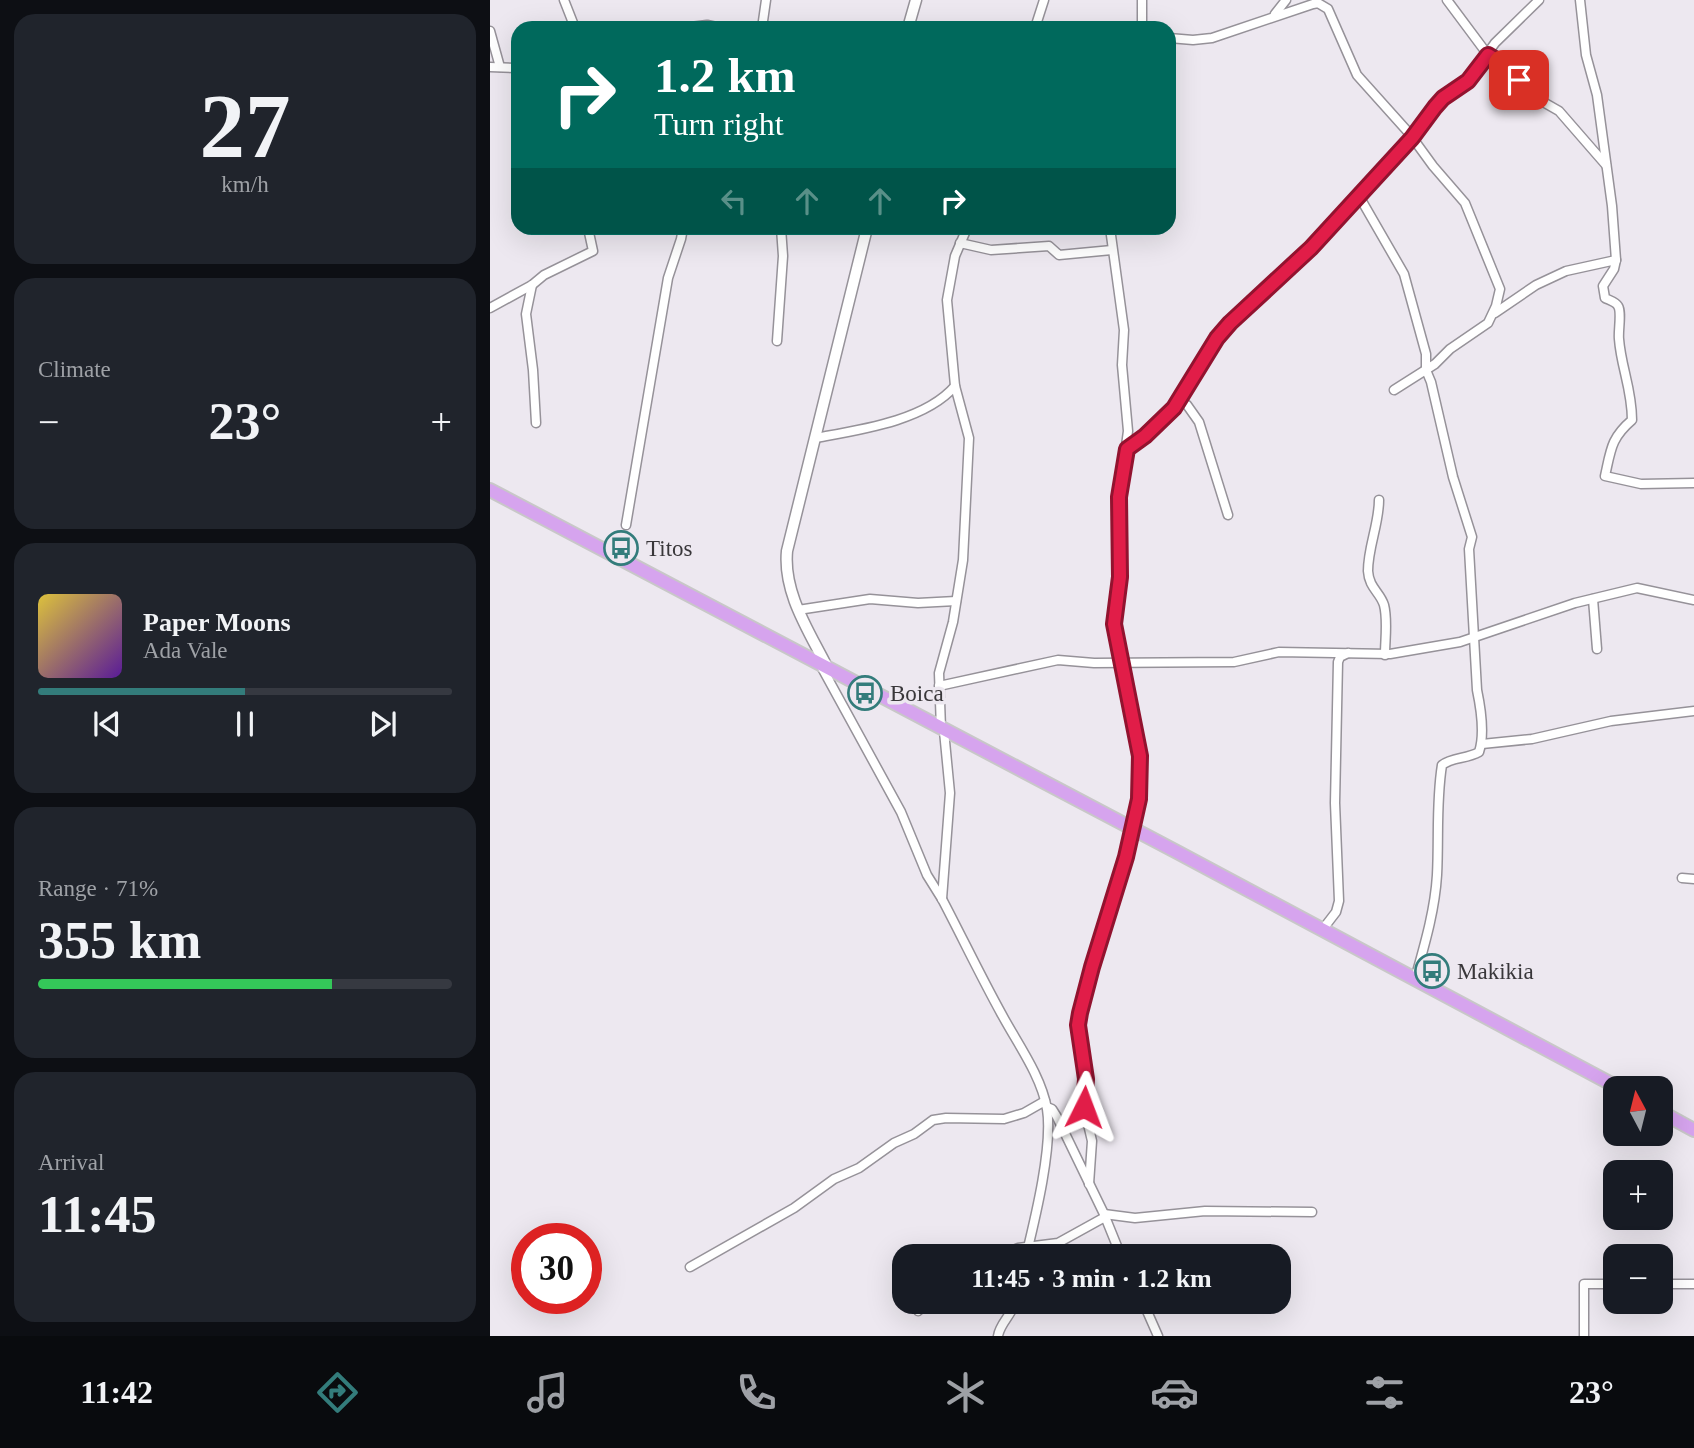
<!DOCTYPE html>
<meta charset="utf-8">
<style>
:root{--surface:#171b24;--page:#20242c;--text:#f1f3f6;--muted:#9ea1a6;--line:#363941;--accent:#337c7b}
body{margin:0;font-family:Georgia,serif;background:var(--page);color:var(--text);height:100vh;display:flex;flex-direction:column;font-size:26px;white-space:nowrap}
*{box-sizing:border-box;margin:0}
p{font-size:23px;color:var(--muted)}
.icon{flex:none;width:38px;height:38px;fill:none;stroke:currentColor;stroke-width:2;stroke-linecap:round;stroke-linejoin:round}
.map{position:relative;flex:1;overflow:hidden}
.sheet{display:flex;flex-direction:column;gap:14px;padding:14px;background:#0d0f14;width:490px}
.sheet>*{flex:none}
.banner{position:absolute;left:21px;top:21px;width:665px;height:214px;border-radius:21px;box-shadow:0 7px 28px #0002;background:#00695c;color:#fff;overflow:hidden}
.needle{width:46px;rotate:353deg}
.tools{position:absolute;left:1113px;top:1076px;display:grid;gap:14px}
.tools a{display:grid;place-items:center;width:70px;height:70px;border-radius:14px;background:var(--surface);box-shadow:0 7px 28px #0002;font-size:35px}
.speed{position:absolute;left:21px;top:1223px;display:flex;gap:14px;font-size:35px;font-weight:700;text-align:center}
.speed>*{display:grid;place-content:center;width:91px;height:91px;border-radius:50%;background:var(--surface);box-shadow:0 7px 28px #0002;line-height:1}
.speed .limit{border:10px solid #d22;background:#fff;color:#111}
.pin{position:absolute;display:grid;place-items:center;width:60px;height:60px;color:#fff;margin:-30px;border-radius:14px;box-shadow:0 4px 10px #0006}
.me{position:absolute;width:77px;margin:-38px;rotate:3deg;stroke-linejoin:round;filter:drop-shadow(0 0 5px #0008)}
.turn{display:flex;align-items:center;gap:24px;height:147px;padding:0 28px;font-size:32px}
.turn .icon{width:91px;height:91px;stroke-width:2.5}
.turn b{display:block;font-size:49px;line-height:60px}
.lanes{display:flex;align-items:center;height:66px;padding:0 28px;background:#0003;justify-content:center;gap:35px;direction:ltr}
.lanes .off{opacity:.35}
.big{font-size:52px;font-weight:700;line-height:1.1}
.sheet .widget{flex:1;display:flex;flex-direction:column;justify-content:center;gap:10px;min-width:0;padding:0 24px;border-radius:21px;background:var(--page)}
.sheet .dial{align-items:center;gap:0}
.dial b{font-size:91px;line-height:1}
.song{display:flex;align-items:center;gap:21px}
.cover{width:84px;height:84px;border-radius:10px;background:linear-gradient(135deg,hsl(50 70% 55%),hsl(270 70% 35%))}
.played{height:7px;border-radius:4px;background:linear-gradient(90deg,var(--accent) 50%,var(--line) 50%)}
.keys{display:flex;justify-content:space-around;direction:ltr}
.heat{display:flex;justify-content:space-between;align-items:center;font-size:38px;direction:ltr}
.charge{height:10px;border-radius:5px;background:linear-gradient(90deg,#34c759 71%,var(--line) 0)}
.trip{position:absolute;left:402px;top:1244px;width:399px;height:70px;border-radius:21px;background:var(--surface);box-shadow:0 7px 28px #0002;font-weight:700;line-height:70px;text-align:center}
.tabs{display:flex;height:112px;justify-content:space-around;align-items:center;background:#090b0e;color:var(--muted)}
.tabs .icon{width:49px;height:49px}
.tabs .on{color:var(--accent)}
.tabs b{font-size:32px;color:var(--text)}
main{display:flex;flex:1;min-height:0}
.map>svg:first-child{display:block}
</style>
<main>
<section class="sheet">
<div class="widget dial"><b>27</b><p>km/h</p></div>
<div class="widget"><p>Climate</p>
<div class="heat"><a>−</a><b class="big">23°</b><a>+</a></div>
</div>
<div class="widget">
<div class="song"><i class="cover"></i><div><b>Paper Moons</b><p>Ada Vale</p></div></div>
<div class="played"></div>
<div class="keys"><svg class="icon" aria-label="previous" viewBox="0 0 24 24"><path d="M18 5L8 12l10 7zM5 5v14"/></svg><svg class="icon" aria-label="pause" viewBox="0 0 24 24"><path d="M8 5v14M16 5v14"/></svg><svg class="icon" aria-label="next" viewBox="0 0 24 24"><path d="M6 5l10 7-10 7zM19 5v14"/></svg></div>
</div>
<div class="widget"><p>Range · 71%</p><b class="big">355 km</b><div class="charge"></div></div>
<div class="widget"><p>Arrival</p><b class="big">11:45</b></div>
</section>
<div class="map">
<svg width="1204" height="1336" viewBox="0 0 1204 1336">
<rect width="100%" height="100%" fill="#ede8f0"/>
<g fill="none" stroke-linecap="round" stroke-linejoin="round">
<g stroke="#969299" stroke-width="11">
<g id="minor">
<polyline points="74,0 85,28"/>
<polyline points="957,0 998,55 1008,61 1055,103 1069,111 1116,165"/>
<path d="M1090,0L1096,55L1107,95L1122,206L1126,260L1124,269L1113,286L1115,298C1119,300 1126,302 1128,306C1132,312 1128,331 1129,339C1131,367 1142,389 1142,420C1121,438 1121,449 1115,476L1151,484L1204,483"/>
<polyline points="785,14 796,0"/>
<polyline points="192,28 217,25 231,28"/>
<polyline points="272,28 276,0"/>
<polyline points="545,28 554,0"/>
<polyline points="652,28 652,0"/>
<polyline points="0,31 10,67"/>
<polyline points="679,38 703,40 722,38 823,4 828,3 838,9 867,75 919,133 943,166 975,203 1010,289 1006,306 998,323 960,349 945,364 904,390"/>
<polyline points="0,67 28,68"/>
<path d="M869,196L914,274L936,354V370L941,382L963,477L982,537L979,549L987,690C991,709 995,734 989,752C977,759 962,757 952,765C946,802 949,838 947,875C945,908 936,940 927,972"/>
<polyline points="470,243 501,250 559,246 569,255 622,250"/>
<polyline points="42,285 36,314 43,370 46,423"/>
<polyline points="0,308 42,285 54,275 103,251 98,228"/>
<polyline points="1005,313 1046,285 1076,271 1126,260"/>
<polyline points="287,341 293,256 291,228"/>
<polyline points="689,401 697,405 709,422 738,515"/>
<path d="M325,438C369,430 435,421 465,386"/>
<polyline points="637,449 684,408 727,338 740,323 821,248 922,138 945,107 953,98 978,81 1005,43 1049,0"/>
<path d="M889,500C889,524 878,547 878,571C879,588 890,592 894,605C898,620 895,639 895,655"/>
<polyline points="136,525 178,278 191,239 193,228"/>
<polyline points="1103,599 1107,649"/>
<polyline points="308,610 380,599 428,603 466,601"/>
<path d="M331,666L411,812L437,875L452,899C472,937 490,975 511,1013C527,1043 551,1075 557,1109C563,1146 545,1219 536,1256"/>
<polyline points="449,686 568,660 604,663 744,662 789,652 900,654 970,642 1085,603 1147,588 1204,600"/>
<polyline points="451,729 449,673 463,622 473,560 479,438 465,386 457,300 465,256 477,228"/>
<polyline points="992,744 1042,739 1121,721 1204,711"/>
<polyline points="1192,878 1204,879"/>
<polyline points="452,899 460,793 454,731"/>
<polyline points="836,925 846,912 849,901 845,803 848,662 850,657 858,653"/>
<polyline points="557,1107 562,1109 567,1117 614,1214 631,1256"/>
<polyline points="599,1184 602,1141 594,1107 595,1064 588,1025 602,967 647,815 650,768 644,721 624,624 630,577 629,497 638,431 632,365 634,330 620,228"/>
<polyline points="614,1214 645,1218 715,1211 822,1212"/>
<polyline points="509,1256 528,1248 568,1243 615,1217"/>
<polyline points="200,1267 304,1208 344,1179 369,1168 404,1143 424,1134 443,1120 456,1118 514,1119 534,1113 555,1101"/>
<polyline points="1171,1284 1204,1284"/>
<polyline points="653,1302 668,1336"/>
<polyline points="428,1311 436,1302"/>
<path d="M508,1336C510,1323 522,1315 525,1302"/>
<polyline points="1094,1336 1094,1284 1125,1284"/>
</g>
</g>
<g stroke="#969299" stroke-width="13">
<g id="tertiary">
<polyline points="418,28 426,0"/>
<path d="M337,667C319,631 293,593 297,551L377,228"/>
</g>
</g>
<g stroke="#c8c7c8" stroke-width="16">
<g id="trunk">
<polyline points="0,490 687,852 1129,1088"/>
<polyline points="1171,1112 1204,1130"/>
</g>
</g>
<use href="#minor" stroke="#fff" stroke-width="8"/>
<use href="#tertiary" stroke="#fff" stroke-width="10"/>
<use href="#trunk" stroke="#d6a4ee" stroke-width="12"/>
</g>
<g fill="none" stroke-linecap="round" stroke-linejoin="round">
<g stroke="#92132f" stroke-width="18">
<polyline id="route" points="594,1107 596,1079 588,1025 590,1013 602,967 636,857 649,799 650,756 624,624 630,577 629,497 637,449 655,436 684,408 727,338 740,323 821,248 922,138 945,107 953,98 978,81 998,55 1008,61 1029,80"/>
</g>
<use href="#route" stroke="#e11d48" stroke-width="12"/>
</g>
<defs>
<g id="bus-ring" transform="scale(1.75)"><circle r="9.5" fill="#ede8f0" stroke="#337c7b" stroke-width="1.5"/><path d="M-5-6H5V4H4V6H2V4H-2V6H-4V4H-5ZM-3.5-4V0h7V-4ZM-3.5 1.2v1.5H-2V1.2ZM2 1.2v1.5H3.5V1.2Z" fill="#337c7b"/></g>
</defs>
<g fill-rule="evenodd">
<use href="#bus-ring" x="131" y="548"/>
<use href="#bus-ring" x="375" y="693"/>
<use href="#bus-ring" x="942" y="971"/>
</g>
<g text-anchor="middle" stroke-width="7" stroke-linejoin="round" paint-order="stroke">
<g font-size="23" fill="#39373a" stroke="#ede8f0" text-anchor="start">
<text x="156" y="556">Titos</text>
<text x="400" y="701">Boica</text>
<text x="967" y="979">Makikia</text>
</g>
</g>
</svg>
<div class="tools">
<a><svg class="needle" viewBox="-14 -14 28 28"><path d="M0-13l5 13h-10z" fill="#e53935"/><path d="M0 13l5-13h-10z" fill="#9ea1a6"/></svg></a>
<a>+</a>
<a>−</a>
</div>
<div class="speed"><div class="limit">30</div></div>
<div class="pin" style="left:1029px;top:80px;background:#d93025"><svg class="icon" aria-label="arrive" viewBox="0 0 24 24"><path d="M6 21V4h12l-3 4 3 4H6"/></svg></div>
<svg class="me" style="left:594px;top:1107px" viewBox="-20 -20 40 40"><path d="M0-17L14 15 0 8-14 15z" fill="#e11d48" stroke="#fff" stroke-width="4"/></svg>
<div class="trip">11:45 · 3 min · 1.2 km</div>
<div class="banner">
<div class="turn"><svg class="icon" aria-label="right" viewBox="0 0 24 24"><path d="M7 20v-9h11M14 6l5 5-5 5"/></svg><div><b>1.2 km</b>Turn right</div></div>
<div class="lanes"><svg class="icon off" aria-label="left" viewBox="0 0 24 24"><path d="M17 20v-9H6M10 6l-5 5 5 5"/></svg><svg class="icon off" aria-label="ahead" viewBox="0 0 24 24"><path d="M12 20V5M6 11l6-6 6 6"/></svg><svg class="icon off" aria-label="ahead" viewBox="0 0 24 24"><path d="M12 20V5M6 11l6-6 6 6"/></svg><svg class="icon" aria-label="right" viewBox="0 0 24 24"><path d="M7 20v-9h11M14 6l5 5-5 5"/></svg></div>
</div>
</div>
</main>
<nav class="tabs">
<b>11:42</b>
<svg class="icon on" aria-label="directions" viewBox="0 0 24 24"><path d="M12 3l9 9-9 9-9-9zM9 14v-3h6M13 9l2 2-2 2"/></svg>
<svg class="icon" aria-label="music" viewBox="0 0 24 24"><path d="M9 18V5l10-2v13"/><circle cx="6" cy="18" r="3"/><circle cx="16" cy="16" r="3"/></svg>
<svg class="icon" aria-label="phone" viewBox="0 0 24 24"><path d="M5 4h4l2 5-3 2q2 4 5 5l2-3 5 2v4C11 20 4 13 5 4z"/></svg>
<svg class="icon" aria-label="climate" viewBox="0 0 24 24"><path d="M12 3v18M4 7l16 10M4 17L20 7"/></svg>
<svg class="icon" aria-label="car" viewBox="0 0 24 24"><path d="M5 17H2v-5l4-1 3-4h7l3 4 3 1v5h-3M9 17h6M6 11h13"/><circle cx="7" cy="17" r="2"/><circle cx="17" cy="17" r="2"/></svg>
<svg class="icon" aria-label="filters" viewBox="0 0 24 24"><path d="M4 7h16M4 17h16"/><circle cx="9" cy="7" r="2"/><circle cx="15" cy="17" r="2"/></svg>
<b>23°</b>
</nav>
